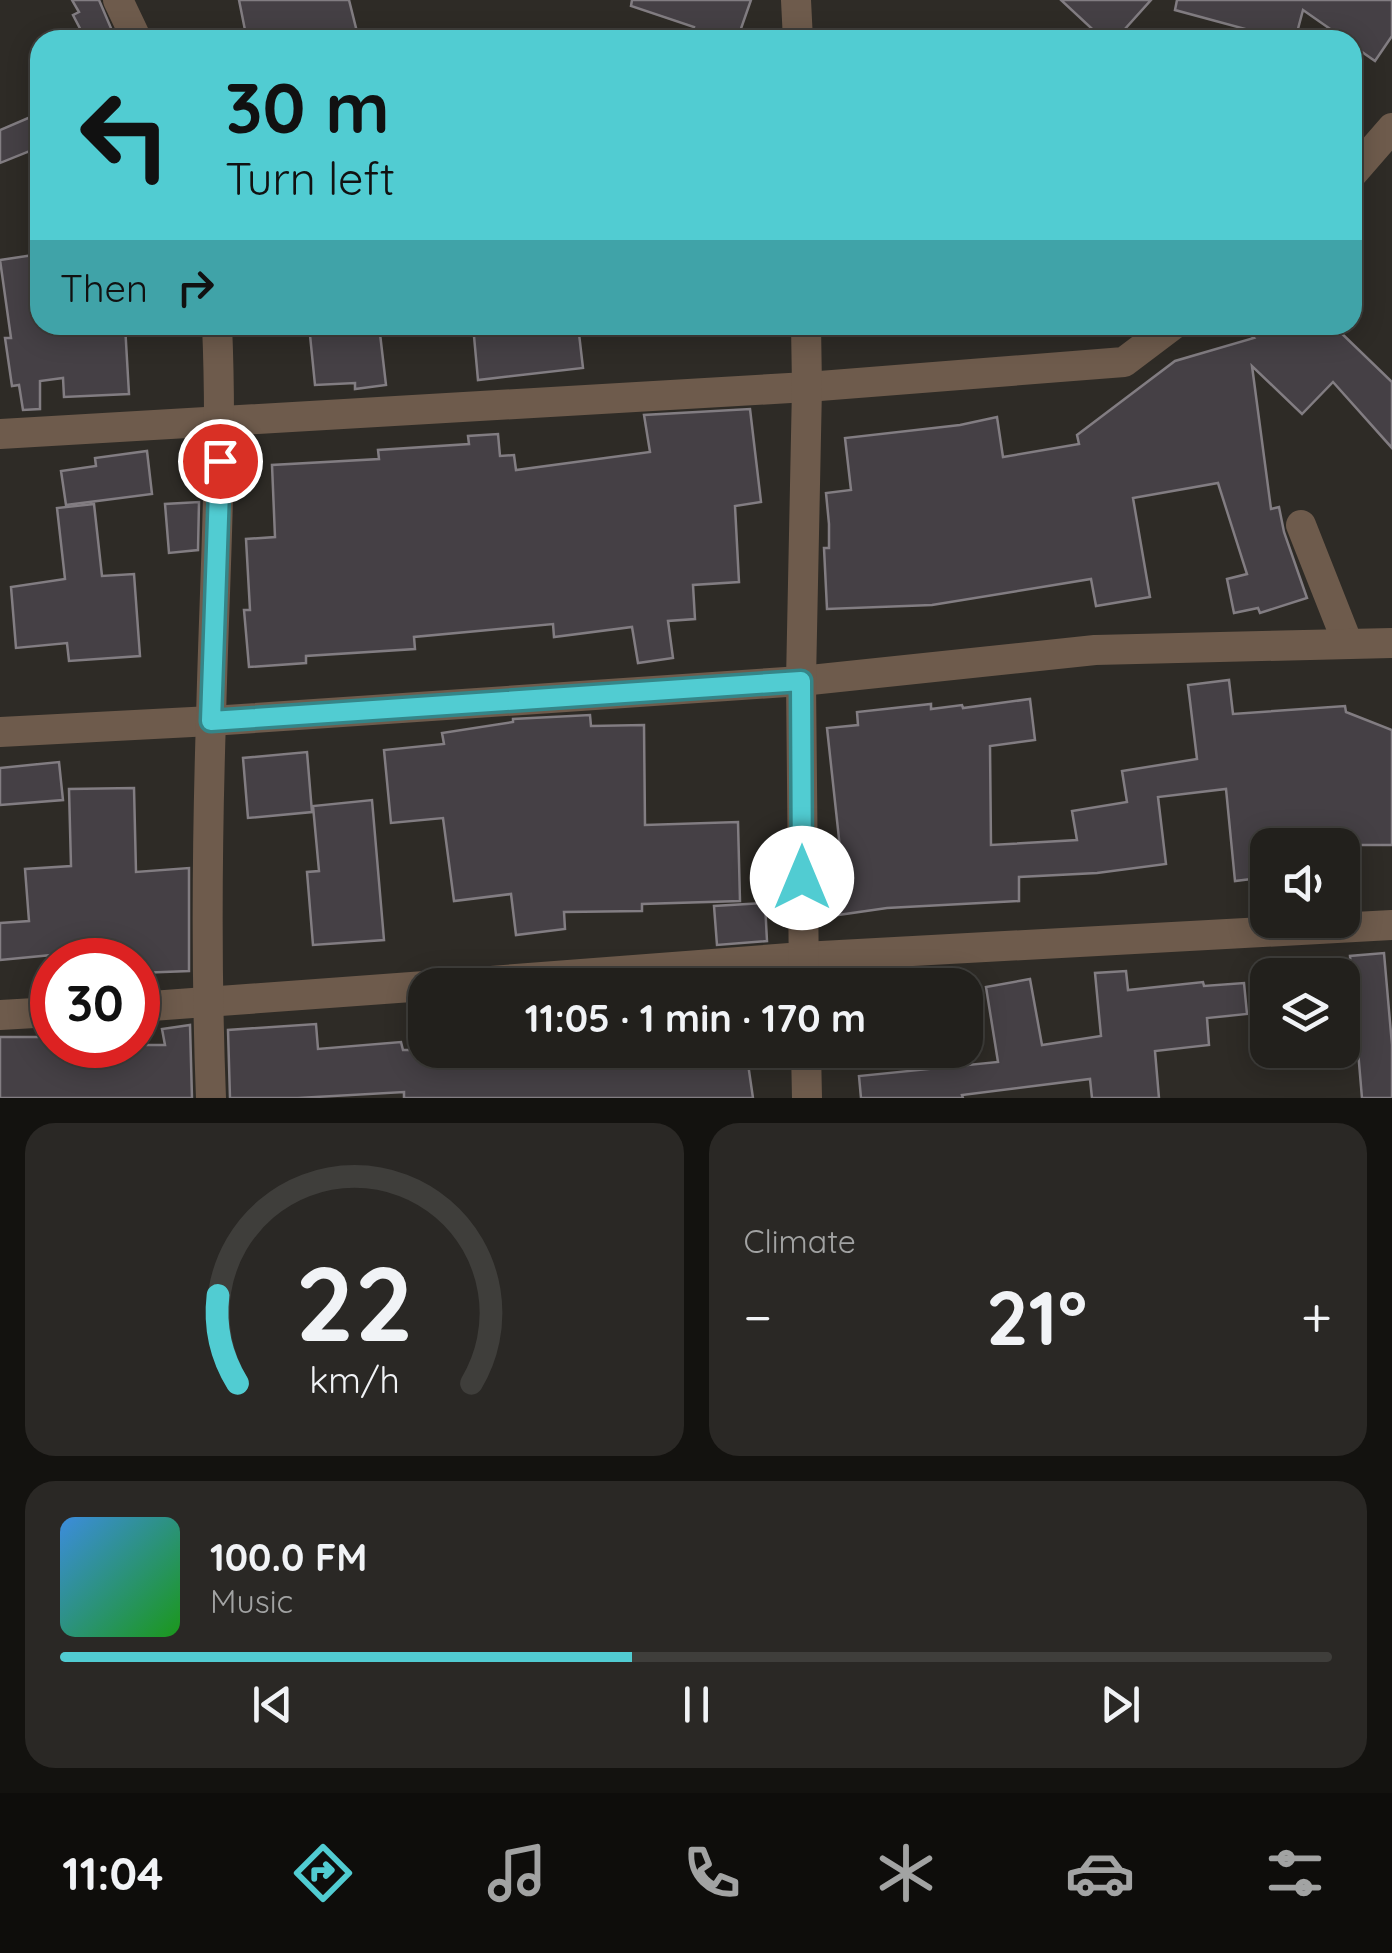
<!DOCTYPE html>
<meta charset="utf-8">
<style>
:root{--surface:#22201c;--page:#2a2825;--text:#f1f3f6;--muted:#a2a3a3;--line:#3f3e3b;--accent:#51ccd2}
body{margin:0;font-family:Quicksand,sans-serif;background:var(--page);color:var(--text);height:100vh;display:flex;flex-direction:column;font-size:38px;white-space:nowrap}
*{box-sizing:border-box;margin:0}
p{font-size:32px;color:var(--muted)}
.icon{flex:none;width:55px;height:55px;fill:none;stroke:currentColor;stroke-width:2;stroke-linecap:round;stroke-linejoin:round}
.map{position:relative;height:1098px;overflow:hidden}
.side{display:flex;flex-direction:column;gap:25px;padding:25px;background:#13120f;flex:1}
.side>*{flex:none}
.top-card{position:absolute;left:30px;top:30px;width:1332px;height:305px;border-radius:30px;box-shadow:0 5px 25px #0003,0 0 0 2px var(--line);background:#51ccd2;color:#111;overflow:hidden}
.controls{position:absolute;left:1250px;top:828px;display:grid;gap:20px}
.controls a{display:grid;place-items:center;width:110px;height:110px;border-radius:20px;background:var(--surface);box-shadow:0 5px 25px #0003,0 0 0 2px var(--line);font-size:50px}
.speed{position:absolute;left:30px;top:938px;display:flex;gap:20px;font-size:50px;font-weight:700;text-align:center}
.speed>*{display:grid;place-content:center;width:130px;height:130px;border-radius:50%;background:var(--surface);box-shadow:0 5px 25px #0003,0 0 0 2px var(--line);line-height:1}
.speed .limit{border:15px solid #d22;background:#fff;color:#111}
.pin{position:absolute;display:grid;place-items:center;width:85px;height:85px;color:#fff;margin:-42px;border:5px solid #fff;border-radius:50%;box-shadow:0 2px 10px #0007}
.me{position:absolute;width:110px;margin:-55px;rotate:0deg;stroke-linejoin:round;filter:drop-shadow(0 0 8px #0008)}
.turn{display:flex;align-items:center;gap:35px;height:210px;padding:0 30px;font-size:45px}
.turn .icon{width:130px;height:130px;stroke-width:2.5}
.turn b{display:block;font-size:70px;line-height:85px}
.then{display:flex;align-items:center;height:95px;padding:0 30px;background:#0003;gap:20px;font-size:38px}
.big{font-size:75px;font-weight:800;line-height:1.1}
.side .widget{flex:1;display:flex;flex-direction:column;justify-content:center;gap:15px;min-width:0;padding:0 35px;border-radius:30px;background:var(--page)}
.side .dial{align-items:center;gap:0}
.dial svg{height:260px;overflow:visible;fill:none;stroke:var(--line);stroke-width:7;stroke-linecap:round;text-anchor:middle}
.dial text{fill:var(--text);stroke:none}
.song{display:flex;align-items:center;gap:30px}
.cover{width:120px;height:120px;border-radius:15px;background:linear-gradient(135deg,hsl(210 70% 55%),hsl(120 70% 35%))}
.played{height:10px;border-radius:5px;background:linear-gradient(90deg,var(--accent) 45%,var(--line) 45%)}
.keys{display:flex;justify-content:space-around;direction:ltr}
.heat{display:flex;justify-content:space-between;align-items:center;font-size:55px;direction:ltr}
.side .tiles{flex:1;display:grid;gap:25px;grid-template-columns:1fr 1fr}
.widget:last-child{grid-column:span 2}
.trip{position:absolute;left:408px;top:968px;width:575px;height:100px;border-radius:30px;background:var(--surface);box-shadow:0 5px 25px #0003,0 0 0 2px var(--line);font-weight:800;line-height:100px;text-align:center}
.dock{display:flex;height:160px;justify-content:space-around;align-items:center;background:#0e0d0b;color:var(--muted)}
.dock .icon{width:70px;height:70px}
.dock .on{color:var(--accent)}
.dock b{font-size:45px;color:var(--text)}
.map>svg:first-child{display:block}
</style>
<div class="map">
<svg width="1392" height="1098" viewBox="0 0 1392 1098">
<rect width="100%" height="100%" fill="#2e2b26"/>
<g fill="#454045" stroke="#827d82" stroke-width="2.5">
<polygon points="72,0 99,0 116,40 86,40 73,15 79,12"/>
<polygon points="239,0 349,0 359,40 247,40"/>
<polygon points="632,0 751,0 737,40 690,40 694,27 631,6"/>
<polygon points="1061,0 1151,0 1115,40 1104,40"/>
<polygon points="1177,0 1392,0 1392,36 1375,61 1352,45 1352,40 1346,40 1303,10 1295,40 1286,40 1175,10"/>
<polygon points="40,113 40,147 0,163 0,130"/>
<polygon points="40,254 40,325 125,325 129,394 64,397 63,378 40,381 40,409 23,410 19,385 12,386 5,338 11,338 0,260"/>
<polygon points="309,325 379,325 386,385 355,389 355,383 315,385"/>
<polygon points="473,325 578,325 583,368 478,380"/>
<polygon points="1241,325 1333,325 1392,382 1392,448 1333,382 1302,414 1252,366 1271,509 1279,507 1284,532 1307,598 1260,613 1258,608 1234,613 1227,579 1247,574 1218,483 1133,498 1150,597 1096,606 1091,579 932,605 827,609 824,548 829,548 829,524 826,493 851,490 845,438 960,425 997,417 1003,457 1079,444 1077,435 1175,361 1254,338"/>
<polygon points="750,409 761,502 735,506 739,582 693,585 695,619 668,621 673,658 638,663 632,627 554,637 553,624 414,637 415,649 306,656 306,663 249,667 244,610 250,610 246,539 275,537 272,465 379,459 378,450 469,444 468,436 498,434 500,456 514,455 516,470 650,452 644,415"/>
<polygon points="147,451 152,494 66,505 61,471 96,466 95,458"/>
<polygon points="199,502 198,550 169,553 165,504"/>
<polygon points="94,504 102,576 134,574 140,656 69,661 67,643 16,648 11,587 65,579 57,508"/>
<polygon points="1229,680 1233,714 1345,706 1346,712 1392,730 1392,845 1268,845 1268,877 1235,881 1226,789 1158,797 1166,864 1097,873 1019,877 1019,901 887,908 831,916 828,858 841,857 827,728 858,725 857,712 931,704 931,709 962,705 963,708 1030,699 1035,740 990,746 991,845 1077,840 1072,811 1127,802 1122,771 1197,759 1188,685"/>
<polygon points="590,715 591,726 644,725 645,825 738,822 740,901 642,904 642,911 564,912 565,929 516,935 511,894 454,901 443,818 391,823 384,750 444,744 442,733 513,722 513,719"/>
<polygon points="307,752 312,812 248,818 243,758"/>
<polygon points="59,762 63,800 0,805 0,768"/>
<polygon points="134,788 136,872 189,868 189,971 138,973 138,960 73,960 73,953 0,960 0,923 29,921 25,869 71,866 69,789"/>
<polygon points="372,800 384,940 313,945 307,872 319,871 313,806"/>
<polygon points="765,903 767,941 717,945 714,906"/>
<polygon points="1384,953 1392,1045 1392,1098 1362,1098 1350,956"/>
<polygon points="1126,971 1128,990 1203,982 1204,986 1244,983 1247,1014 1207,1018 1209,1045 1155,1051 1159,1098 1092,1098 1090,1079 962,1095 963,1098 861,1098 859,1076 998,1062 986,987 1030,979 1042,1045 1101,1036 1095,973"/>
<polygon points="316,1024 318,1049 401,1042 403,1050 746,1050 753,1098 404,1098 404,1092 298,1098 230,1098 228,1030"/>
<polygon points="190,1025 192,1098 0,1098 0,1037 52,1037 52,1045 165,1045 162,1029"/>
</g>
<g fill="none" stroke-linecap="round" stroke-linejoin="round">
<g stroke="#6e5b4c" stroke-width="30">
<polyline points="118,0 137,40"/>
<polyline points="796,0 798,40"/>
<polyline points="1352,174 1392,128"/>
<polyline points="0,434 807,387 1124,362 1173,325"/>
<polyline points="1301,525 1348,644"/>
<polyline points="0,732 211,721 801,681 1095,650 1392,643"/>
<polyline points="438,985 803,957 1392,925"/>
<polyline points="804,985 801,681 807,387 806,325"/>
<polyline points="138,1007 425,986"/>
<polyline points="0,1015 52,1012"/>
<polyline points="806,1050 807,1098"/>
<path d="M211,1098C206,972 207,845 211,719C214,587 223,457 217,325"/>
</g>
</g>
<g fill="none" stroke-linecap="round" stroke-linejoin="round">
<g stroke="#358588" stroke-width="25">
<polyline id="route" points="220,461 211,721 801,681 802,878"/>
</g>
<use href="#route" stroke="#51ccd2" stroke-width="18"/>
</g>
</svg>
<div class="controls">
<a><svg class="icon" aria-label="sound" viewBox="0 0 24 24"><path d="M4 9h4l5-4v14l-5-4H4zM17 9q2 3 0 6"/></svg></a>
<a><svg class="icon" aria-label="layers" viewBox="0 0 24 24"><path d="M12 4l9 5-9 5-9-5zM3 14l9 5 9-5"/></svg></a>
</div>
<div class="speed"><div class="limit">30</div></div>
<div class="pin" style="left:220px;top:461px;background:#d93025"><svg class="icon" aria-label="arrive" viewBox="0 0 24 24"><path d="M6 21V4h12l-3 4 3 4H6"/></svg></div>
<svg class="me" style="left:802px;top:878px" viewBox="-20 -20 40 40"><circle r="19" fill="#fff"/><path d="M0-13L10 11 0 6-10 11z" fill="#51ccd2"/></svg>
<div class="trip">11:05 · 1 min · 170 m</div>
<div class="top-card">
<div class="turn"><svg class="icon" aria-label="left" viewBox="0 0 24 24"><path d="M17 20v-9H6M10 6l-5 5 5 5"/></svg><div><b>30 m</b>Turn left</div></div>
<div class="then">Then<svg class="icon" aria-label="right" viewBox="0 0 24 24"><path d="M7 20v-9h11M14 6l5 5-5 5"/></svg></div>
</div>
</div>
<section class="side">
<div class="tiles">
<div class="widget dial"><svg viewBox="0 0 100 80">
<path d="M14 69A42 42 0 1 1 86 69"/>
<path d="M14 69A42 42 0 0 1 8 42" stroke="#51ccd2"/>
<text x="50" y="56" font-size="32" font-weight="700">22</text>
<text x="50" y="72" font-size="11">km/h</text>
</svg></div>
<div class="widget"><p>Climate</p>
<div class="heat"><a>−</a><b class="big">21°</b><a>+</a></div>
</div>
<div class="widget">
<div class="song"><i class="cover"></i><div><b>100.0 FM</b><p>Music</p></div></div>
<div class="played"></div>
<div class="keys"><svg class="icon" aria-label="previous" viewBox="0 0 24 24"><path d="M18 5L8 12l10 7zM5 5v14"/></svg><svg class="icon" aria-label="pause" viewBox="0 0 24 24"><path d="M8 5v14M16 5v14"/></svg><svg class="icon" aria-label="next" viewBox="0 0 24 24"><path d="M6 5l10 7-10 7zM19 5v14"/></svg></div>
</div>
</div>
</section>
<nav class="dock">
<b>11:04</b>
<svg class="icon on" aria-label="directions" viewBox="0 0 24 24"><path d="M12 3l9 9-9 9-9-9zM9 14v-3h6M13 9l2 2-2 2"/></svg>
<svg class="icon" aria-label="music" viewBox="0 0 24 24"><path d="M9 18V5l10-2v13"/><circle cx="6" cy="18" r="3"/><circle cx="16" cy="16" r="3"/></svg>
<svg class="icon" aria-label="phone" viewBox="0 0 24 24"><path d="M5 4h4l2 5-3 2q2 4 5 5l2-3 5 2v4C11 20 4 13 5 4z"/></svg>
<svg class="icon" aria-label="climate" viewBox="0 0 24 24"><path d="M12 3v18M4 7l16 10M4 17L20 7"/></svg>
<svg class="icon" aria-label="car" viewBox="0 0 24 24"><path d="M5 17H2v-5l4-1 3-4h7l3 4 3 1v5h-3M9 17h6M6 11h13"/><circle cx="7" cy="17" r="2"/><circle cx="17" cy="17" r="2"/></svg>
<svg class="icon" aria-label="filters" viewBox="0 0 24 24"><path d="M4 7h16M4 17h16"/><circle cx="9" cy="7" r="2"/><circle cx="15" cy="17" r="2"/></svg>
</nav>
